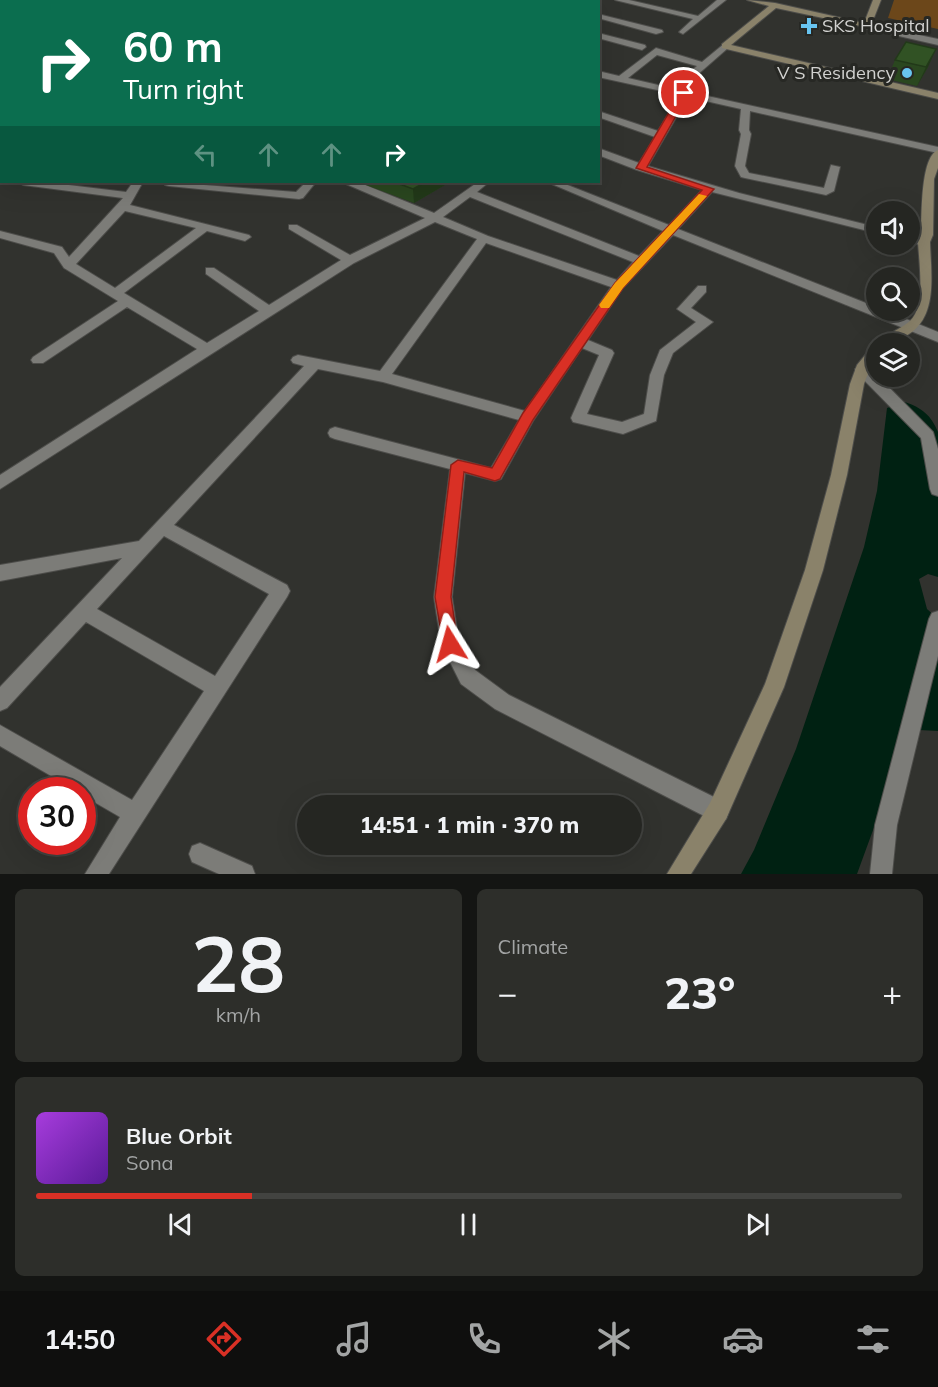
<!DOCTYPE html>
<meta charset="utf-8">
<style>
:root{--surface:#252622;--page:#2d2e2a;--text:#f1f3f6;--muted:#a3a5a5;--line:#424340;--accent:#d93025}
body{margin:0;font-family:Mulish,sans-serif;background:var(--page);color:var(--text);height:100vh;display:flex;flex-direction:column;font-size:22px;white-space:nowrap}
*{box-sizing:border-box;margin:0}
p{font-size:20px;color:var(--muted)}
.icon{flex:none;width:33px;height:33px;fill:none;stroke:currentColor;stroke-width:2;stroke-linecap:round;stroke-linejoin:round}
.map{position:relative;height:874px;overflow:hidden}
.drawer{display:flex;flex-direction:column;gap:15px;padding:15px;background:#141513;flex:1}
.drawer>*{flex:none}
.guide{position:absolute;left:0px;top:0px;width:600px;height:183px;box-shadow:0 6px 24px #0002,0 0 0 2px var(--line);background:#0b6e4f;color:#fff;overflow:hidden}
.controls{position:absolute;left:866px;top:201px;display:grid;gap:12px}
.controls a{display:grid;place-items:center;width:54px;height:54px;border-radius:50%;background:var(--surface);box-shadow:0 6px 24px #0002,0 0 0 2px var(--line);font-size:30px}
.speed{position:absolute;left:18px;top:777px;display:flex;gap:12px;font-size:30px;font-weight:700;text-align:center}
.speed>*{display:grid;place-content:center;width:78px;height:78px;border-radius:50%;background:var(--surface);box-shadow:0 6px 24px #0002,0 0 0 2px var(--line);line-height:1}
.speed .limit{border:9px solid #d22;background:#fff;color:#111}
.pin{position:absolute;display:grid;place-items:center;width:51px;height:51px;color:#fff;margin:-26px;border:3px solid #fff;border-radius:50%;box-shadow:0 2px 6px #0007}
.me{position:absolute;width:66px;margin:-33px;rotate:352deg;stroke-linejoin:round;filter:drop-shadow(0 0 4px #0008)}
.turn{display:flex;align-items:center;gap:21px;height:126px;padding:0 24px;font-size:27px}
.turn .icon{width:78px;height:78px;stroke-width:2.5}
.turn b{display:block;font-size:42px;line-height:51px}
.lanes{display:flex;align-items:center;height:57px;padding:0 24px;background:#0003;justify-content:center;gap:30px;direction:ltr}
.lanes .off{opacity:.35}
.big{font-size:45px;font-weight:800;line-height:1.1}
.drawer .widget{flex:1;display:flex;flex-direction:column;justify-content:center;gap:9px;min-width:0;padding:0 21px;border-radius:9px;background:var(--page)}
.drawer .dial{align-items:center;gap:0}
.dial b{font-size:78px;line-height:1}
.song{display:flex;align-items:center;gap:18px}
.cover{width:72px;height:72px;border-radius:9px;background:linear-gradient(135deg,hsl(280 70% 55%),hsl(270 70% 35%))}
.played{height:6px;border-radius:3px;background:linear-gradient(90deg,var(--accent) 25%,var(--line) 25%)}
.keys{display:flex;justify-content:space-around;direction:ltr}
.heat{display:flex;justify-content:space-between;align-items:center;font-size:33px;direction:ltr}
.drawer .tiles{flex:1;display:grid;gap:15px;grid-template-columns:1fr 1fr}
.widget:last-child{grid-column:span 2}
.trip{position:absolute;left:297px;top:795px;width:345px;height:60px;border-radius:30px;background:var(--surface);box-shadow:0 6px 24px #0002,0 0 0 2px var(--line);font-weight:800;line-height:60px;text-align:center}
.dock{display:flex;height:96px;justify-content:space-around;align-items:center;background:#0f0f0e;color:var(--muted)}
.dock .icon{width:42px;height:42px}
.dock .selected{color:var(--accent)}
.dock b{font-size:27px;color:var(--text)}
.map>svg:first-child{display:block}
</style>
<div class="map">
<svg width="938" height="874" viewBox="0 0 938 874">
<rect width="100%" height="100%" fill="#31322e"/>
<polygon fill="#6c471a" points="894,0 938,0 938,29 888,18"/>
<path fill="#002112" d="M905,402C922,408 931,415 938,432V577L928,574L919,579L927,609L938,619V731L919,730L884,800L857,874H741L754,850L796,749L864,547L877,491L887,408Z"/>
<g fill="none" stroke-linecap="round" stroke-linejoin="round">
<g stroke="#4d4d4a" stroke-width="2">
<g id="street">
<polygon points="66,0 84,2 67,2"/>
<polygon points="143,0 159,2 144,2"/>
<polygon points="282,0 297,2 283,2"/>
<polygon points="329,0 338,0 327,2"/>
<polygon points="402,0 411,0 400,2"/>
<polygon points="486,0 501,2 487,2"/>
<polygon points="510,0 519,0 508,2"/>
<polygon points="615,0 629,0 698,16 717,0 726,0 683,34 679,32 693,19"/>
<polygon points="598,14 662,30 663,32 656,34 598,18"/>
<polygon points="867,24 938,39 938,45 864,28 863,26"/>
<rect x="0" y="31" width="2" height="4"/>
<polygon points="598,33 645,45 646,47 642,50 598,38"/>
<path d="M725,43L728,44V48L680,90L938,147V153L750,111L749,130L751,134L745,166L749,173L824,188L831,165L840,167L834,191L826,195L745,178L741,177L735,166L741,134L739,130L741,109L688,97L648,166L739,193L876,227V233L712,192L678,229L876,307V310H884L938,332V342L673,235L623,288L588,340L612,350L614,353L587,414L622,422L644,414L650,375L660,350L696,322L677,309L698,286H706V292L691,308L713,322L673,353L664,375L656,421L623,434L573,422L571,418L599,355L582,348L533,421L501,479L495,481L465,473L452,597L459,642L475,670L509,695L726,803L729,811L726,819L718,822L710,819L495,709L461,684L441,644L434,597L450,469L335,439L330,437L328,433L330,429L335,427L491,468L519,420L383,382L318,369L174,525L287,585L290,591L287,597L109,874H85L120,817L82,795V790H75L0,746V725L132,800L204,691L86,622L7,708L0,711V687L122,558L0,581V565L139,541L304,366L293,363L291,360L293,357L298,355L380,371L477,239L435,222L354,263L0,489V475L197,349L127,307L43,363H33L31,360L33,357L118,301L64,268L54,253L0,238V231L62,247L69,257L123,198L23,185L18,182H44L126,192L133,182H143L130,205L249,235L251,237L245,241L207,231L124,293L207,343L259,311L206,274V268H214L269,305L341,260L289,229V225H297L350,255L425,218L346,184L345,182H358L434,213L478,182H489L477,192L639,256L663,231L547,182H560L669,225L702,190L637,170L598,155V148L639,163L655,137L598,117V111L658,131L680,95L598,77V71L619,76L656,48L702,62ZM657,55L697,66L671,88L628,78ZM470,197L633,262L617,280L488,236L443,217ZM125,211L196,228L115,288L76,264ZM486,243L611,287L525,411L392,374ZM164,536L269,594L215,676L97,609Z"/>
<polygon points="2,124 2,131 0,131 0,125"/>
<polygon points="0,176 2,182 5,182 0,182"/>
<polygon points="165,182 296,192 306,182 316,182 303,198 299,199 169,186 165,185"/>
<polygon points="909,234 928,239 930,242 924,246 909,242"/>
<polygon points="862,364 867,365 933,432 938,449 938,496 932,494 930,489 921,438 857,373 855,369"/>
<polygon points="938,611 938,656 897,825 892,874 870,874 875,825 929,619 932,613"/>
<polygon points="200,843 252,866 255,874 219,874 192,862 189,854 192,846"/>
</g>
</g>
<g stroke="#4d4d4a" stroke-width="2">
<g id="secondary">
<polygon points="747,0 775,3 864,23 873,0 881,0 870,28 776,8 731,45 938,93 938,99 722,48 722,44 769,6"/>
<path d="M938,150V168L934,179L933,235L930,242C931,274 938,315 909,334C898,341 892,344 879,344C886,333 900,330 910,321C926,307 919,262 918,242L921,235C922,217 920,157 938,150Z"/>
<path d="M876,346C876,363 869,369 864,384L847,475L823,570L784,687L726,819L691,874H667L710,803L765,684L805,570L831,475L850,384L857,365L871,348Z"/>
</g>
</g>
<use href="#street" fill="#7c7c78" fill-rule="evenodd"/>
<use href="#secondary" fill="#8a826a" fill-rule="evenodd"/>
</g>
<g fill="#2a471f">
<polygon points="895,60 928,67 917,86 887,79"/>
<polygon points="358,182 450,182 414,203"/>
</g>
<g fill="#223919">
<polygon points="936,49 928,67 917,86 926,67"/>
<polygon points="426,182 450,182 414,203 413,189"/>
</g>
<g fill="#315224" stroke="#223919" stroke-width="1.5">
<polygon points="906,42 936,49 926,67 895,60"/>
<polygon points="394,182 426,182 413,189"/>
</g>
<polygon fill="#d93025" stroke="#8d1f18" stroke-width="1.5" points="681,92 689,93 647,167 714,189 623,288 533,420 500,479 495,481 464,472 451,597 458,644 456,649 450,652 444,649 435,597 451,465 458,460 492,468 523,413 615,283 702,190 636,168"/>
<polygon fill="#f59e0b" points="699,194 707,196 623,288 609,308 601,308 599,305 615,283"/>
<g fill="#68c4f0" stroke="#272824" stroke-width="2">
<path d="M806 17h6v6h6v6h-6v6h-6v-6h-6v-6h6z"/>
<circle cx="907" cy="73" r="6"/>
</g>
<g text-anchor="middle" stroke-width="6" stroke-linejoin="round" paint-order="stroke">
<g font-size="18" fill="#d2d2d0" stroke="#272824" text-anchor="start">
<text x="822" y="32">SKS Hospital</text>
<text x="895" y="79" text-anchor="end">V S Residency</text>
</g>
</g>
</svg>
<div class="controls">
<a><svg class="icon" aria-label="sound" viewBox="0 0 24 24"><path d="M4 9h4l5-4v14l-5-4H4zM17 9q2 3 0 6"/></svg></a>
<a><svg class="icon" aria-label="search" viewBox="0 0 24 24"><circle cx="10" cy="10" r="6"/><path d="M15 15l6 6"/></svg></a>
<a><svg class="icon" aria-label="layers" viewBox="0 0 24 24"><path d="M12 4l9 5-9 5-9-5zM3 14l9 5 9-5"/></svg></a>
</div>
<div class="speed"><div class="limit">30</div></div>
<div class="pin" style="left:684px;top:93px;background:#d93025"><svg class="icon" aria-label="arrive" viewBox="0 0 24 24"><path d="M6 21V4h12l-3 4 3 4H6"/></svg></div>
<svg class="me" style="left:450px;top:644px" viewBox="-20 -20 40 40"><path d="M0-17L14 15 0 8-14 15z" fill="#d93025" stroke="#fff" stroke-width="4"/></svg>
<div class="trip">14:51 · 1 min · 370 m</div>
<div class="guide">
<div class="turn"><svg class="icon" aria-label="right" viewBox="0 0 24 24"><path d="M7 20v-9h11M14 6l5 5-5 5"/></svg><div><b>60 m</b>Turn right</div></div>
<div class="lanes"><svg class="icon off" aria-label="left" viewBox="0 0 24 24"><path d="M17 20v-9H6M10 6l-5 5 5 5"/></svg><svg class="icon off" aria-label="ahead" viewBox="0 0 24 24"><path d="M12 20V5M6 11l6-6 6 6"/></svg><svg class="icon off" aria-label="ahead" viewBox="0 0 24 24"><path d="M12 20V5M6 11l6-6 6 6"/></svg><svg class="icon" aria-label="right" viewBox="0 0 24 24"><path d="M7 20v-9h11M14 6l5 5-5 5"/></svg></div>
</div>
</div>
<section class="drawer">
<div class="tiles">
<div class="widget dial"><b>28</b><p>km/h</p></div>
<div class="widget"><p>Climate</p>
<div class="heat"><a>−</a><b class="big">23°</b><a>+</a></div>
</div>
<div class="widget">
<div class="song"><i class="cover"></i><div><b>Blue Orbit</b><p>Sona</p></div></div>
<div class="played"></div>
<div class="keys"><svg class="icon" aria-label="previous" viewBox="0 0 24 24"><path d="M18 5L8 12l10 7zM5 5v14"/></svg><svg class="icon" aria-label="pause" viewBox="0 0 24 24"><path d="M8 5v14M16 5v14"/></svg><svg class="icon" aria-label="next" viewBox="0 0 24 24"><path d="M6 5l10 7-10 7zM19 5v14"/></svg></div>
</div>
</div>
</section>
<nav class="dock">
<b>14:50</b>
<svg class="icon selected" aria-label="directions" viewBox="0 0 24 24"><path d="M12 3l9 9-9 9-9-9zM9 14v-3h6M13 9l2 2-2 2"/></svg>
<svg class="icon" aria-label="music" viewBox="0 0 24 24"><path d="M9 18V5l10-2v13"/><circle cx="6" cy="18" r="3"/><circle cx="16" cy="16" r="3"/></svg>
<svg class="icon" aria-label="phone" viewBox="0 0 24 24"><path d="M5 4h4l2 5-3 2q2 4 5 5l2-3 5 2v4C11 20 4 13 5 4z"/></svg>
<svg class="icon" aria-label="climate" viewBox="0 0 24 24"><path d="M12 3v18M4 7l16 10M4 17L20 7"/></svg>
<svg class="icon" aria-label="car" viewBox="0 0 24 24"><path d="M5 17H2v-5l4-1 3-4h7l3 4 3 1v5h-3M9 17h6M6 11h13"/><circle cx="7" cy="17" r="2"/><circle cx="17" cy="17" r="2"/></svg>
<svg class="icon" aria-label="filters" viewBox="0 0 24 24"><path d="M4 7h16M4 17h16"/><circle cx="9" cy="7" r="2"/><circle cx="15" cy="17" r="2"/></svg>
</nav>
